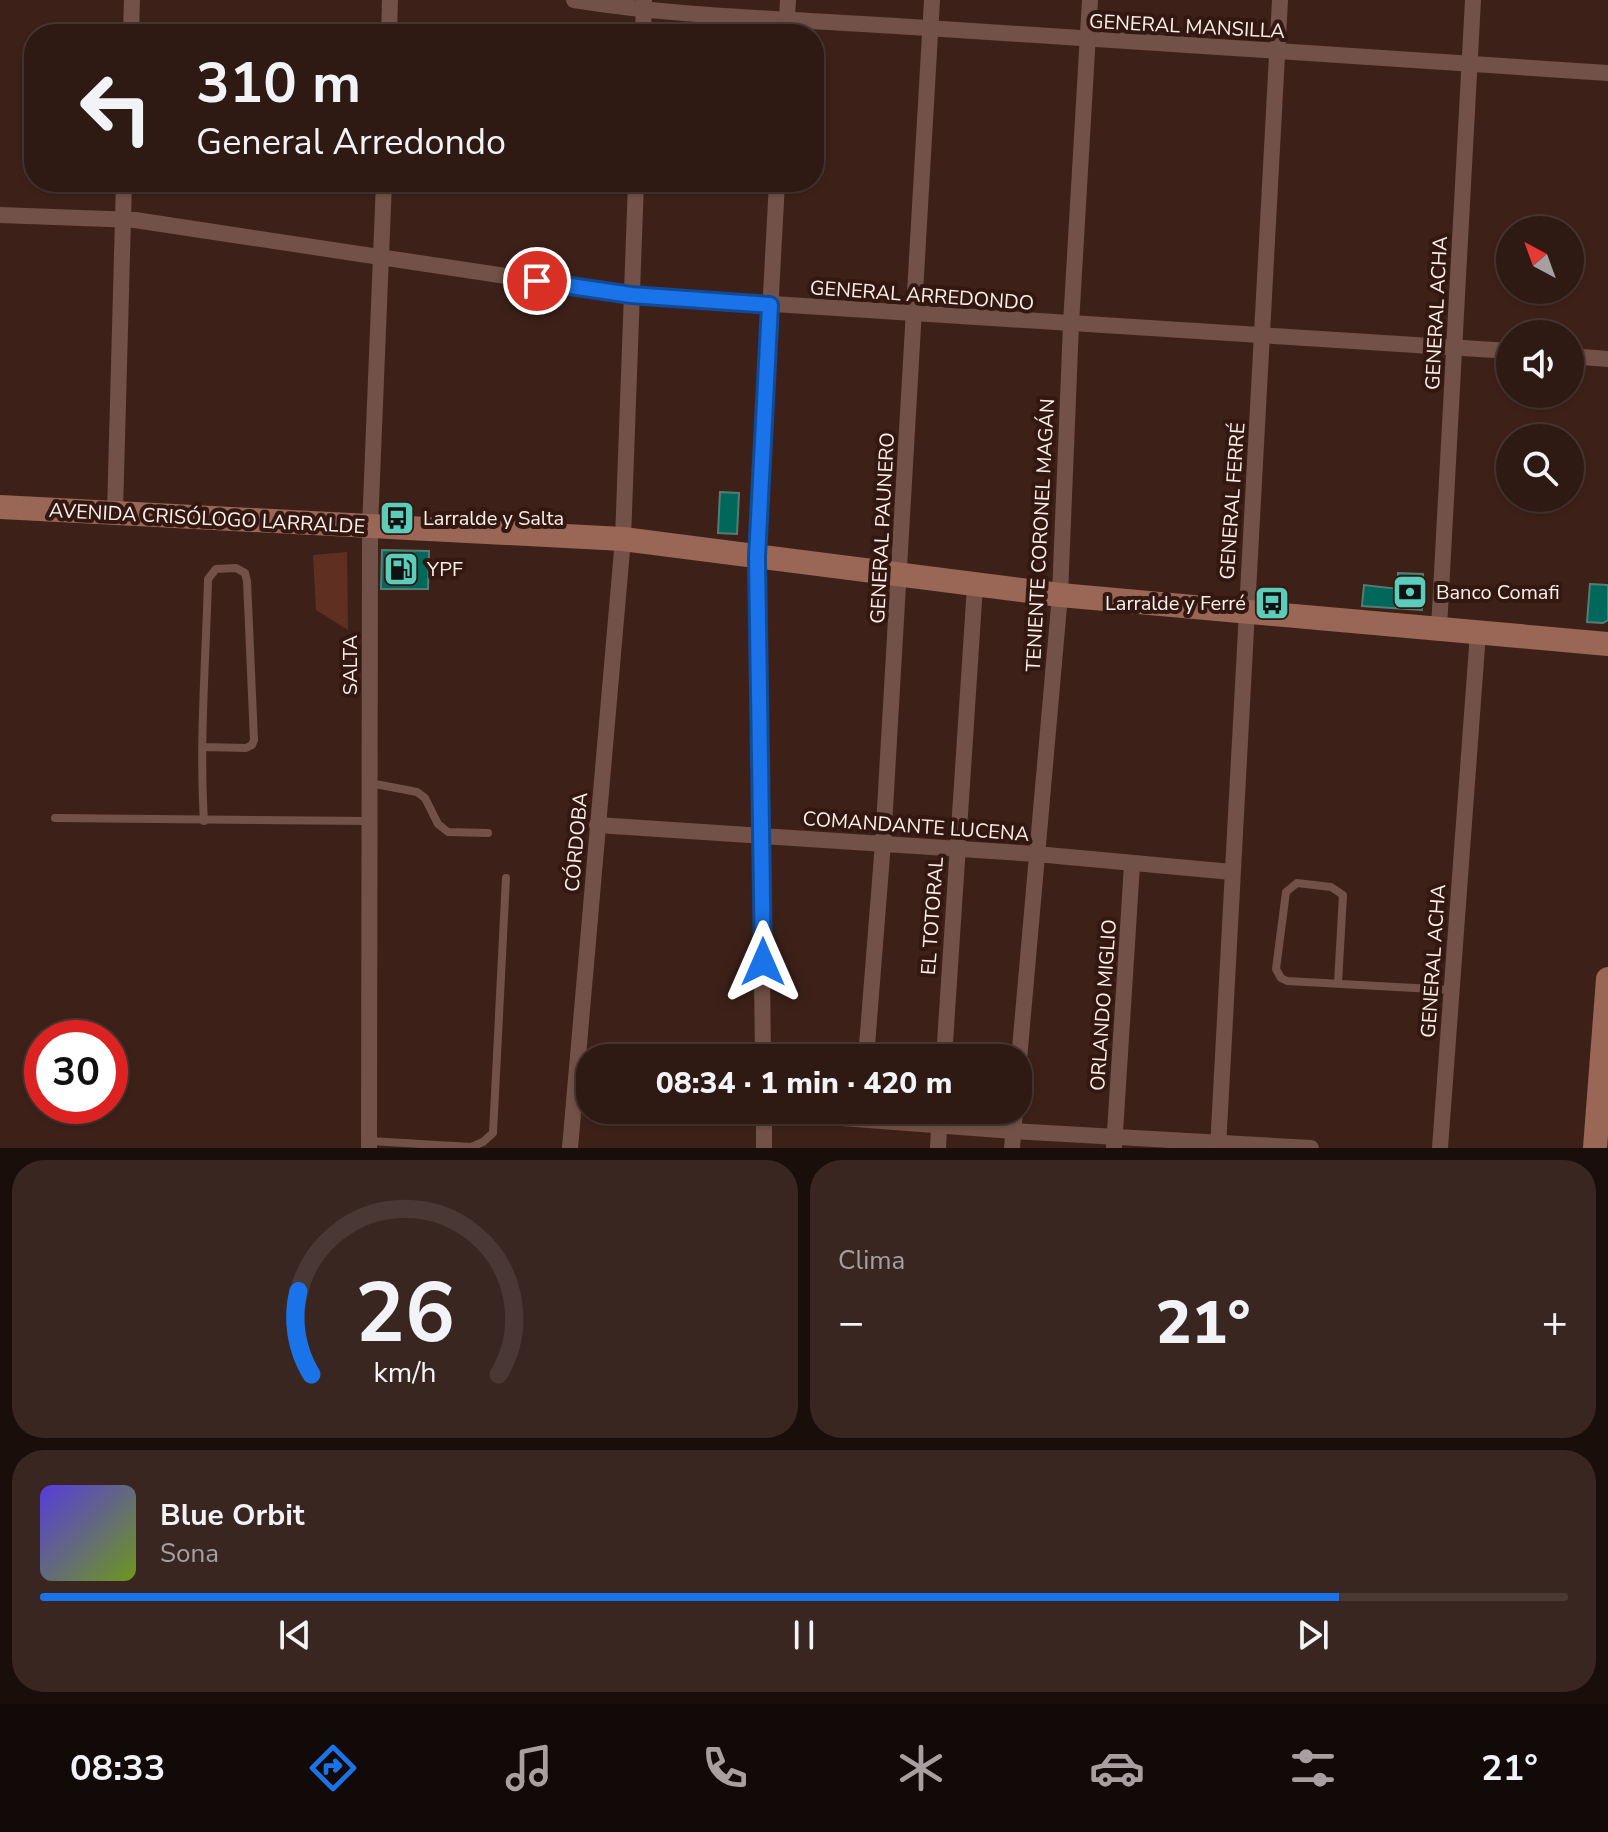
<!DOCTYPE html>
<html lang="es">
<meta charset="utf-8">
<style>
:root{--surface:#2e1913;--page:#3a2621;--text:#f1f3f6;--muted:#a7a0a0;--line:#493833;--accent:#1a73e8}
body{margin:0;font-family:"Nunito Sans",sans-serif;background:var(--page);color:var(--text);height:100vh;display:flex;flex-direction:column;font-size:30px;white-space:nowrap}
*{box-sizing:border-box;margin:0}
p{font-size:26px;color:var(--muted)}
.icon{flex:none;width:44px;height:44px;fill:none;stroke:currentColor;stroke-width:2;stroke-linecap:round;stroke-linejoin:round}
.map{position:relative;height:1148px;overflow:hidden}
.panel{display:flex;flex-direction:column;gap:12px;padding:12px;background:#190e0a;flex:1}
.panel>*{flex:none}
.guide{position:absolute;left:24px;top:24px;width:800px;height:168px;border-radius:32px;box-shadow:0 2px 6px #0004,0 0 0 2px var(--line);background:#2e1913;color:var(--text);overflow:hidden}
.needle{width:52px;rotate:319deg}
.fabs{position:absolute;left:1496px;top:216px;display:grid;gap:16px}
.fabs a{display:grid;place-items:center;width:88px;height:88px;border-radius:50%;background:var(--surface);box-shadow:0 2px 6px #0004,0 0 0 2px var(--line);font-size:40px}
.speed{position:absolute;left:24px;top:1020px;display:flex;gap:16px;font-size:40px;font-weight:700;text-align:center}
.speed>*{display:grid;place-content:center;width:104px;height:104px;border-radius:50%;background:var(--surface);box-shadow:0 2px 6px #0004,0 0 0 2px var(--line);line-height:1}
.speed .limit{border:12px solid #d22;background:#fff;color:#111}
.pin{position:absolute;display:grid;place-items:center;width:68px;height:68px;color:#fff;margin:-34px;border:4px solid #fff;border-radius:50%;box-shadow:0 2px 8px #0007}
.me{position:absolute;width:88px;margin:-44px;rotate:0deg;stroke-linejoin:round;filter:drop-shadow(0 0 6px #0008)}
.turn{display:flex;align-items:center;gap:28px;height:168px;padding:0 40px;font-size:36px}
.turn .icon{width:104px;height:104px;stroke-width:2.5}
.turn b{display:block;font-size:56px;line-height:68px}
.big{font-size:60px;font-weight:800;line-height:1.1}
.panel .card{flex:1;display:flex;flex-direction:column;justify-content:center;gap:12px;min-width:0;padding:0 28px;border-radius:32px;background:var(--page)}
.panel .dial{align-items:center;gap:0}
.dial svg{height:208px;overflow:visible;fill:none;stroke:var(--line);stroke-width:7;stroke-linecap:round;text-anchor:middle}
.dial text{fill:var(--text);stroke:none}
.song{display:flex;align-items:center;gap:24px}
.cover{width:96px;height:96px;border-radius:12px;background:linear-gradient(135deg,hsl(250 70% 55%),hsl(80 70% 35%))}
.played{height:8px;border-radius:4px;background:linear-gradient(90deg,var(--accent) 85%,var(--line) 85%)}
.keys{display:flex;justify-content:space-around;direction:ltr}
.heat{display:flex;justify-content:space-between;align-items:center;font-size:44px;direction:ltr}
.panel .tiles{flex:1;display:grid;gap:12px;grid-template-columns:1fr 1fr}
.card:last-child{grid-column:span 2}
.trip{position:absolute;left:576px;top:1044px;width:456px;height:80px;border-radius:32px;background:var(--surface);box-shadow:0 2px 6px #0004,0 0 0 2px var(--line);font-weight:800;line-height:80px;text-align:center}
.menu{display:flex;height:128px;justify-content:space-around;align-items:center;background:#120a08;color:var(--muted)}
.menu .icon{width:56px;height:56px}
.menu .active{color:var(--accent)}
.menu b{font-size:36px;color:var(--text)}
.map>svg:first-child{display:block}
</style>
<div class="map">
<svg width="1608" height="1148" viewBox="0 0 1608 1148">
<rect width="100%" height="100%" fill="#3d2119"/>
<polygon fill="#5f3022" points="347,552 348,630 316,610 313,555"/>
<g fill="#00675b" stroke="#557c74" stroke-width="2">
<polygon points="720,492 739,493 737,534 718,533"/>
<polygon points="382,550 429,551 428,589 381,589"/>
<polygon points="1398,573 1423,574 1422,610 1362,606 1364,585 1398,589"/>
<polygon points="1590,584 1608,585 1608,620 1603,623 1587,622"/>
</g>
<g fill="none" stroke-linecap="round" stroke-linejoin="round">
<g stroke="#725148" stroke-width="8">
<path d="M204,747L246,748L252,745L254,740L247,581L245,573L236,568L216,569L208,579C206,659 199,741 204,821"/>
<polyline points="370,783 417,792 425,798 438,824 448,832 488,833"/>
<polyline points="55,818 369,821"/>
<polyline points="1338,983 1343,895 1331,887 1297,883 1286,892 1276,969 1281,978 1287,981 1451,990"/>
<polyline points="370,1141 471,1147 483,1142 493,1133 506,878"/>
</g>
<g stroke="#725148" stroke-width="16">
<path d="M574,0C685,18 799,19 912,27C1144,43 1376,56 1608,73"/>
<polyline points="131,34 132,0"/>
<polyline points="389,34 390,0"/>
<polyline points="643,34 644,0"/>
<polyline points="786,34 788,0"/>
<polyline points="0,215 135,220 631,295 1510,351"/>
<polyline points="1570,356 1608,359"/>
<polyline points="115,512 124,182"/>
<polyline points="1439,628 1473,0"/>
<polyline points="597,825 1036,854 1232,872"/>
<polyline points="763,1058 757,557 777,182"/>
<polyline points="866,1058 883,843 932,0"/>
<polyline points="944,1058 975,586"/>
<polyline points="1018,1071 1060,595 1071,324 1090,0"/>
<polyline points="736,1110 1013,1131 1311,1148"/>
<polyline points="764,1110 764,1148"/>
<polyline points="369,1148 370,527 384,182"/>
<polyline points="570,1148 623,539 636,182"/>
<polyline points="938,1148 940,1110"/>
<polyline points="1012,1148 1015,1110"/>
<polyline points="1114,1148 1132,865"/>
<polyline points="1218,1148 1280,0"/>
<polyline points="1440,1148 1478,633"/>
</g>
<g stroke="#9a6757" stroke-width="24">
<polyline points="0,507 623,539 1060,595 1608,644"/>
<polyline points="1595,1148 1608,979"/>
</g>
</g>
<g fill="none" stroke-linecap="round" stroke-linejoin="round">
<g stroke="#114b97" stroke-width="20">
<polyline id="route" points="537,281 631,295 770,305 757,557 763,962"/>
</g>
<use href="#route" stroke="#1a73e8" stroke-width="14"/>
</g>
<defs>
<g id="bus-square" transform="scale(1.8)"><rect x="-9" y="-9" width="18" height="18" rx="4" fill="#5bcebb" stroke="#321810"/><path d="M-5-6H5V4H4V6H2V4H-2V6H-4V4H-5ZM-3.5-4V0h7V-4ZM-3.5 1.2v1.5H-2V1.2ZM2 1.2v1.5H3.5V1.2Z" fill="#111"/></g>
<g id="fuel-square" transform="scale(1.8)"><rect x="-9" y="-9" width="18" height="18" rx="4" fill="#5bcebb" stroke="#321810"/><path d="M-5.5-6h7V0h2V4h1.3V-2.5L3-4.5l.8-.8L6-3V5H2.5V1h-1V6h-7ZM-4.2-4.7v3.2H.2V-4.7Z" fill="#111"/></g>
<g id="bank-square" transform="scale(1.8)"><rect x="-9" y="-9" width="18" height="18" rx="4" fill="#5bcebb" stroke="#321810"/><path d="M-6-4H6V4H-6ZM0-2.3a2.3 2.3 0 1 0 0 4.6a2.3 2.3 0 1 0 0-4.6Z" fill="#111"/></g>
</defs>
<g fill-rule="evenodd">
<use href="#bus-square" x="397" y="518"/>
<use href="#fuel-square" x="401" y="569"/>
<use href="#bank-square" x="1410" y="592"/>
<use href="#bus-square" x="1272" y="603"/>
</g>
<g text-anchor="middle" stroke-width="8" stroke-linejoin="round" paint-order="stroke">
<g font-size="20" fill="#feefea" stroke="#321810">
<text transform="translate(1187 26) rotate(3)" y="7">GENERAL MANSILLA</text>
<text transform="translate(922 295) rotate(4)" y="7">GENERAL ARREDONDO</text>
<text transform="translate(1436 313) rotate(-87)" y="7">GENERAL ACHA</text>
<text transform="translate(1232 501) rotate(-86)" y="7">GENERAL FERRÉ</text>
<text transform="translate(207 518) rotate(3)" y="7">AVENIDA CRISÓLOGO LARRALDE</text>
<text transform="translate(882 528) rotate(-87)" y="7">GENERAL PAUNERO</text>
<text transform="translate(1040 535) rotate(-87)" y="7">TENIENTE CORONEL MAGÁN</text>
<text transform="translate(350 665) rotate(-90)" y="7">SALTA</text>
<text transform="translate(916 826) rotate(4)" y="7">COMANDANTE LUCENA</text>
<text transform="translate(576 842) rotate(-85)" y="7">CÓRDOBA</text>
<text transform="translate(932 916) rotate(-86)" y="7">EL TOTORAL</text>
<text transform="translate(1433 961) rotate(-86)" y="7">GENERAL ACHA</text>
<text transform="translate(1103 1005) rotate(-86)" y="7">ORLANDO MIGLIO</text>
</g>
<g font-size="20" fill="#feefea" stroke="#321810" text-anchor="start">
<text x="423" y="525">Larralde y Salta</text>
<text x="427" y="576">YPF</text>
<text x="1436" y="599">Banco Comafi</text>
<text x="1246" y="610" text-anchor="end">Larralde y Ferré</text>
</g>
</g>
</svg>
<div class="fabs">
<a><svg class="needle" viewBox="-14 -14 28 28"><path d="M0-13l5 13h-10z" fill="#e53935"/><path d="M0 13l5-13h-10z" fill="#a7a0a0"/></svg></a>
<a><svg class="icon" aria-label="sound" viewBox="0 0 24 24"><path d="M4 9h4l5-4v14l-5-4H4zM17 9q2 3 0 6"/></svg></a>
<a><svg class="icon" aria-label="search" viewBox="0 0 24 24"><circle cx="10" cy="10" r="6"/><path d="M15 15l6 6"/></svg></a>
</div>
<div class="speed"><div class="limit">30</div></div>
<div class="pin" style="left:537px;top:281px;background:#d93025"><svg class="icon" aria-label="arrive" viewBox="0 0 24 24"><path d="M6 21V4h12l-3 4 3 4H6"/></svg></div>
<svg class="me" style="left:763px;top:962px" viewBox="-20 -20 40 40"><path d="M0-17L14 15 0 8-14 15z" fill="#1a73e8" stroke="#fff" stroke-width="4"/></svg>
<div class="trip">08:34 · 1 min · 420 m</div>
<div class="guide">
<div class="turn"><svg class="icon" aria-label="left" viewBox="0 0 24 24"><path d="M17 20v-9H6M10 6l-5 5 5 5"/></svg><div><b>310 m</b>General Arredondo</div></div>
</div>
</div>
<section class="panel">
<div class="tiles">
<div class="card dial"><svg viewBox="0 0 100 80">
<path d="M14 69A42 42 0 1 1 86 69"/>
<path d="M14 69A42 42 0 0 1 9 37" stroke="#1a73e8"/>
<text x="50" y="56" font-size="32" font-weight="700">26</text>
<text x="50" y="72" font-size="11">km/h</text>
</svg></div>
<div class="card"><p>Clima</p>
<div class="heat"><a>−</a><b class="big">21°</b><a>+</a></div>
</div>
<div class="card">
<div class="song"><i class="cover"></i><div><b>Blue Orbit</b><p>Sona</p></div></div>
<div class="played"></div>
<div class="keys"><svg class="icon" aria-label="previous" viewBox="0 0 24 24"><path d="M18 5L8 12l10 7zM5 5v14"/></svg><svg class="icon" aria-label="pause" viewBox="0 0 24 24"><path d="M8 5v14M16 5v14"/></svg><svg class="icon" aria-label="next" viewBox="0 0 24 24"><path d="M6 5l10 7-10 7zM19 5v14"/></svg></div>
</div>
</div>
</section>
<nav class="menu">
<b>08:33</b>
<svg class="icon active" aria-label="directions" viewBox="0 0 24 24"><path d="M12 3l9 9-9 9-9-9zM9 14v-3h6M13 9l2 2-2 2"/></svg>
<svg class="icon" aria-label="music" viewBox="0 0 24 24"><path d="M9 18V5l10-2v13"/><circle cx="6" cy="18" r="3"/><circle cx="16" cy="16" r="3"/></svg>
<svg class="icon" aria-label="phone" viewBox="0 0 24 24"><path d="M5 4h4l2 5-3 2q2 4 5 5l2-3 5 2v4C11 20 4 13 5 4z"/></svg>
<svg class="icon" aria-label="climate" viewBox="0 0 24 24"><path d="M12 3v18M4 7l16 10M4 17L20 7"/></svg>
<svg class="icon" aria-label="car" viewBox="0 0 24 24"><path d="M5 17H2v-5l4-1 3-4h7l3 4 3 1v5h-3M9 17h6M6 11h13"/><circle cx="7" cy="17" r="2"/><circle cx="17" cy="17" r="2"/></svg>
<svg class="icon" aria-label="filters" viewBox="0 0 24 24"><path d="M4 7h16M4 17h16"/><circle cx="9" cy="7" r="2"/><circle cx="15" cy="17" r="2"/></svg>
<b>21°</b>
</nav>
